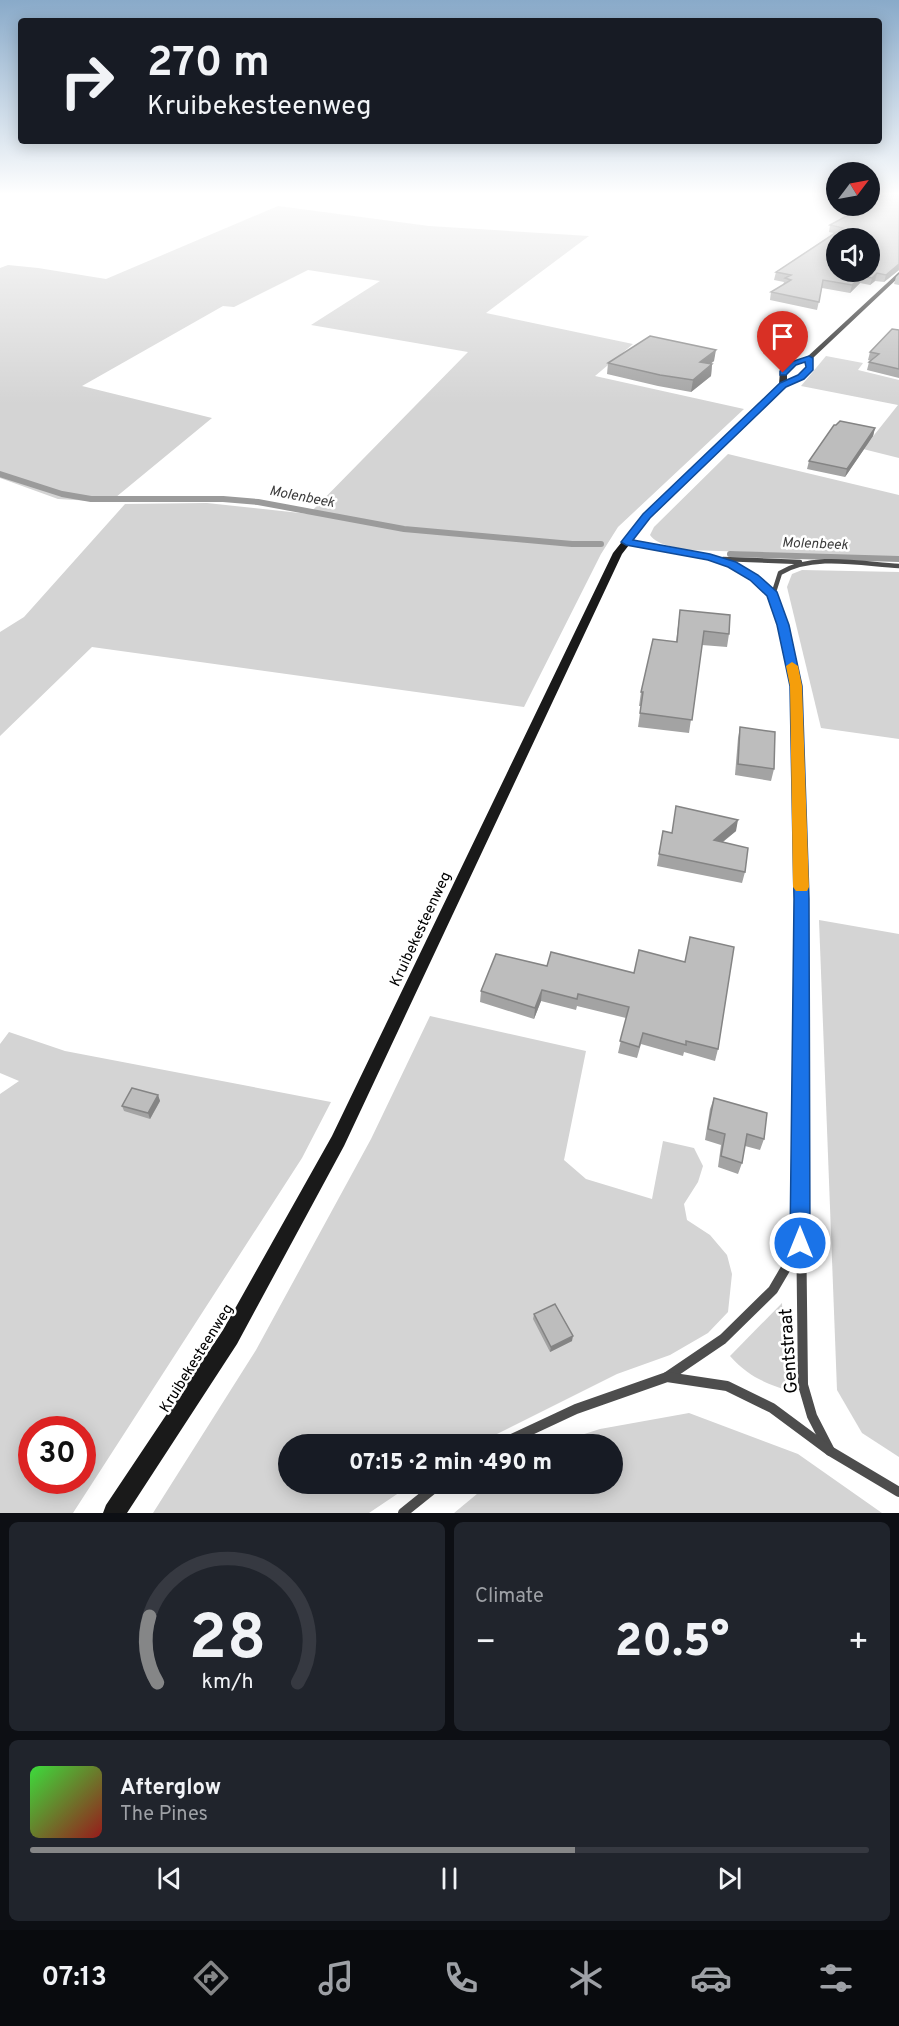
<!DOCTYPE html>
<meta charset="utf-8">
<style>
:root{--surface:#171b24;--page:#20242c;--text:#f1f3f6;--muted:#9ea1a6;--line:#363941;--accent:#858687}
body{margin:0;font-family:Overpass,sans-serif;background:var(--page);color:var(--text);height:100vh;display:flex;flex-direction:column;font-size:22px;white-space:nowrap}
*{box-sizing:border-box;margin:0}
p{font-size:20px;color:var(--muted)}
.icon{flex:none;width:33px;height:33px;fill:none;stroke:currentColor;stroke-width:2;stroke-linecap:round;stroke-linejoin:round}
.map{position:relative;height:1513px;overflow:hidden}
.panel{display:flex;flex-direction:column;gap:9px;padding:9px;background:#0d0f14;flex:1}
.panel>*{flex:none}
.guide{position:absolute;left:18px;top:18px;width:864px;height:126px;border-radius:6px;box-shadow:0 3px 15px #0003;background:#171b24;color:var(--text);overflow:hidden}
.needle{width:39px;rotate:58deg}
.fabs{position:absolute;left:826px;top:162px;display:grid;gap:12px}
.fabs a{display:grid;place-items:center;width:54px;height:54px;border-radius:50%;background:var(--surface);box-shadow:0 3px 15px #0003;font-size:30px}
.speed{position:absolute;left:18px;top:1416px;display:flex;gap:12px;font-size:30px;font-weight:700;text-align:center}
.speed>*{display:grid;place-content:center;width:78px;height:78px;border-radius:50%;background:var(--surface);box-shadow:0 3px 15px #0003;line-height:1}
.speed .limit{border:9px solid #d22;background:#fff;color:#111}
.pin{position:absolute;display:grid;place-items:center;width:51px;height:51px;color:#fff;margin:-62px -26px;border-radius:50% 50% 50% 0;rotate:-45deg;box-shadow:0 0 6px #0007}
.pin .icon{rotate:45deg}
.me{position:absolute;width:66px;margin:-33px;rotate:0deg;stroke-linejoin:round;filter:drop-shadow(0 0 4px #0008)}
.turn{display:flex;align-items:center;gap:21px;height:126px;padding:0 30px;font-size:27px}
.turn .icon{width:78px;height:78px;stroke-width:2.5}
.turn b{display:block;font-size:42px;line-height:51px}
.big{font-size:45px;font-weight:800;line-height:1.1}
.panel .tile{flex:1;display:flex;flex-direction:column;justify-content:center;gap:9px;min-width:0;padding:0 21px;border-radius:9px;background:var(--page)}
.panel .dial{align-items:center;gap:0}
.dial svg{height:156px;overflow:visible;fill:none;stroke:var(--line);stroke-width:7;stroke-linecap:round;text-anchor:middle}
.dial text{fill:var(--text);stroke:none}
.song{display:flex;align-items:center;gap:18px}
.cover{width:72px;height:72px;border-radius:9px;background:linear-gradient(135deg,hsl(120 70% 55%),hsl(0 70% 35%))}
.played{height:6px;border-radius:3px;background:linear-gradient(90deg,var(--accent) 65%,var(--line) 65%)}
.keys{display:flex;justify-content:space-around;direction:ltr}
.heat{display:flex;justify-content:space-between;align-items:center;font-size:33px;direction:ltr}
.panel .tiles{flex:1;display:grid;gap:9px;grid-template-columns:1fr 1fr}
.tile:last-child{grid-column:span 2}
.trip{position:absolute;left:278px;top:1434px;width:345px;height:60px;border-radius:30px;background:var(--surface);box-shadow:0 3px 15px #0003;font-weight:800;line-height:60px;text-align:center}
.menu{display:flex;height:96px;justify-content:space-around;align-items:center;background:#090b0e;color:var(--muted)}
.menu .icon{width:42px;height:42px}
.menu .active{color:var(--accent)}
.menu b{font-size:27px;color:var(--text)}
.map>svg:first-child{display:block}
</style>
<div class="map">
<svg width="899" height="1513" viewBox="0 0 899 1513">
<rect width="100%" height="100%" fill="#fff"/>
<g fill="#d4d4d4" fill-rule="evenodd">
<polygon points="278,206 429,226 589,236 486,313 633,344 595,376 744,409 618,527 601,554 524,707 92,647 0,736 0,632 24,617 125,504 207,503 309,514 468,352 311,325 380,281 308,270 234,307 223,306 82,386 212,418 110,502 58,499 0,478 0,268 8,265 38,268 106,279"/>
<polygon points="826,356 863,363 858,370 899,380 899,458 863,449 898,405 801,386"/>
<path d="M728,454L899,495V560L836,555L689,550C676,547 658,546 650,535L654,527Z"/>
<polygon points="802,570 899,572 899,739 821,728 787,587 792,574"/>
<polygon points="819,920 899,934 899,1457 862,1433 837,1390"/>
<polygon points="430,1016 586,1051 564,1160 586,1179 652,1199 663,1141 694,1148 703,1166 698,1182 684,1204 687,1220 710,1235 727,1255 732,1274 728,1312 708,1333 670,1355 617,1374 477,1444 288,1444 288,1484 412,1484 369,1513 153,1513 256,1350 371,1139"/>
<path d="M9,1032L65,1051L331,1102L302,1158L73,1513H0V1094L19,1081L0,1073V1044ZM32,1430H82V1480H32Z"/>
<path d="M782,1303L786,1390C762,1382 747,1375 730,1356Z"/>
<polygon points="689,1413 798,1454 882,1513 454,1513 489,1484 612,1484 612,1444 553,1444 600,1429"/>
</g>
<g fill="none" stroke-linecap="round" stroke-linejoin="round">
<g stroke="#9b9b9b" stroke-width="6">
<polyline points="0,474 62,494 91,499 223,499 258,502 404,529 572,544 601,544"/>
<polyline points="730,554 899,559"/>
</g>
<g stroke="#4d4d4d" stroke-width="4.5">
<path d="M626,542C666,550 751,557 773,596C777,602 778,611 781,618"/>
<polyline points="723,559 800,562"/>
<path d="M773,595L780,573C813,553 862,564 899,566"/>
</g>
<polyline stroke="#4d4d4d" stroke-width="6" points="780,617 796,686 800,846"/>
<polyline stroke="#4d4d4d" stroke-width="8" points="800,845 800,1139"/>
<g stroke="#4d4d4d" stroke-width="10">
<polyline points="800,1137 803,1385 812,1416 830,1451"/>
<polyline points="667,1377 723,1339 773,1290 800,1244"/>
<polyline points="501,1444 576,1409 667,1377 727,1386 772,1408 830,1451 899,1492"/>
<polyline points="403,1513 439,1484"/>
</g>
<path fill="#1a1a1a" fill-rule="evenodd" d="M899,272V277L813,358V370L804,379L786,387L650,518L622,554L344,1146L237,1344L127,1513H103L106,1505L223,1330L332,1136L613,553L644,514L779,384L780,371L791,363L807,357ZM806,362V368L798,375L787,381V374L795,365Z"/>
</g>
<g fill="#a3a3a3">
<polygon points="865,206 899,270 884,282 875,281 870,285 860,283 850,293 822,288 817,310 770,300 771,292 783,285 784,282 774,280 776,272 834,233 829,232 830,225"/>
<polygon points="899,274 899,285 894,284 896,277"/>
<polygon points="899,330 899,378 867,370 869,362 871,361 868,360 870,352"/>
<polygon points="714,361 710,364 712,364 711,376 691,392 658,386 607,374 608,363"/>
<polygon points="875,428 873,436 845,477 807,469 809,461"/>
<polygon points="680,610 729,634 727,647 702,645 689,733 638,727 641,706 639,706 641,692 676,642"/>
<polygon points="740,727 774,769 771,781 735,775 738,738"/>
<polygon points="663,831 671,833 736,831 723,842 745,872 742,883 657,866"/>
<polygon points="547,966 718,1049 715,1061 684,1052 683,1056 641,1044 637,1058 618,1053 626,1018 577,1006 576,1010 541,1001 534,1019 480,1002 481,991"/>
<polygon points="158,1095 160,1101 150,1119 124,1111 122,1106"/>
<polygon points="714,1098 764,1139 760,1150 745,1146 742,1163 738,1174 718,1167 721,1145 705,1140 710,1109"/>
<polygon points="534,1314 572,1341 550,1352 533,1319"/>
</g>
<g fill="#848484">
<polygon points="899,264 899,270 884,282 886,275"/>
<polygon points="877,273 875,281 870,285 872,278"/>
<polygon points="862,276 860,283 850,293 852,285"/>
<polygon points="716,350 714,361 698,373 700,362"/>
<polygon points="712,364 711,376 691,392 693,380"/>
<polygon points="875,428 873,436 845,477 847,469"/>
<polygon points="738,820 736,831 711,851 714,840"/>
<polygon points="542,990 541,1001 534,1019 535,1008"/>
<polygon points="158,1095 160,1101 150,1119 148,1113"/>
<polygon points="573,1336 572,1341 550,1352 551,1347"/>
</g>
<g fill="#bdbdbd" stroke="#848484" stroke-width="1.5" fill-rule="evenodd">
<path d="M889,192H899V264L886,275L877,273L872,278L862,276L852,285L823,280L819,302L771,292L791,280L785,278L791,275L776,272L843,228L830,225L865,206H870V203ZM837,238H870V272H837Z"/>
<polygon points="892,329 899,330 899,369 869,362 879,354 870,352"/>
<polygon points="650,336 716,350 700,362 712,364 693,380 660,375 608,363"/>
<polygon points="840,421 875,428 847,469 809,461 834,425 836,425"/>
<polygon points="680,610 730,615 729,634 704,631 692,720 640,713 643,692 641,692 653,639 677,642"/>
<polygon points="740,727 775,732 774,769 738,764"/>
<polygon points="676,806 738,820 714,840 748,848 745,872 659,854 663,831 672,833"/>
<polygon points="690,937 734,947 718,1049 686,1041 686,1045 643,1033 639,1047 620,1041 629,1007 578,994 577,999 542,990 535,1008 481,991 496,954 547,966 551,952 634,973 639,950 685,962"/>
<polygon points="132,1088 158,1095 148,1113 122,1106"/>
<polygon points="714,1098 767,1113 764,1139 747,1134 742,1163 721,1156 725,1134 708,1129"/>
<polygon points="555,1304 573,1336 551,1347 534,1314"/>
</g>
<linearGradient id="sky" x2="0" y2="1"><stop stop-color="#89aac9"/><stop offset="0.48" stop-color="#fff"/><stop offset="1" stop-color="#fff" stop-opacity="0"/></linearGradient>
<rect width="899" height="404" fill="url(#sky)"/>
<polygon fill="#1a73e8" stroke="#114b97" stroke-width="1.5" points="809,356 813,358 813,370 804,379 786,387 650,518 633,540 710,554 736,562 758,575 777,592 789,625 802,686 809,899 810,1243 807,1251 800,1254 793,1251 790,1243 794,899 790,686 777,625 767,596 750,580 728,567 708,560 626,545 621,542 643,514 780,383 798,375 806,367 805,362 796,365 786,375 780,375 780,371 791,362"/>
<polygon fill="#f59e0b" points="792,662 798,666 802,686 809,887 807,891 796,891 793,887 790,686 786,666"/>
<g text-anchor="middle" stroke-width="5" stroke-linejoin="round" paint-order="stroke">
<g font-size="14" font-style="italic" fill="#3c3c3c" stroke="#fff">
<text transform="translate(302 496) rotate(11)" y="5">Molenbeek</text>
<text transform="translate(815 543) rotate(2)" y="5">Molenbeek</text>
</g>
<g font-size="15" fill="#000" stroke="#fff">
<text transform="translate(420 929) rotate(-65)" y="5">Kruibekesteenweg</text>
<text transform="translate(196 1358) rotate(-58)" y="5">Kruibekesteenweg</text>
</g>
<g font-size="18" fill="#000" stroke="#fff">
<text transform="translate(788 1351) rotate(-94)" y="6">Gentstraat</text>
</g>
</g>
</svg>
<div class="fabs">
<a><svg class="needle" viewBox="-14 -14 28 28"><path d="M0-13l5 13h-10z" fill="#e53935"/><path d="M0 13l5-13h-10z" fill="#9ea1a6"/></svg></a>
<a><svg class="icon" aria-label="sound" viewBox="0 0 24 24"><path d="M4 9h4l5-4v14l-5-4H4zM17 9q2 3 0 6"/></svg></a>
</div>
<div class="speed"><div class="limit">30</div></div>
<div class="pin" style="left:783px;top:373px;background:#d93025"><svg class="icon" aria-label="arrive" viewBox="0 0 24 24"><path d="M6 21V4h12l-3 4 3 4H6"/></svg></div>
<svg class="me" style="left:800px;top:1243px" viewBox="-20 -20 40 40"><circle r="17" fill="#1a73e8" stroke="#fff" stroke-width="3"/><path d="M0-11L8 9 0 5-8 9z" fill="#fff"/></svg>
<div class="trip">07:15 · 2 min · 490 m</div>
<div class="guide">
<div class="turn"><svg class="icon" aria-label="right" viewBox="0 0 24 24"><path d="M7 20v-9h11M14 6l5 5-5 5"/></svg><div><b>270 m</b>Kruibekesteenweg</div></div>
</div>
</div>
<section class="panel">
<div class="tiles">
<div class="tile dial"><svg viewBox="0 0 100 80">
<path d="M14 69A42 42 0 1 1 86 69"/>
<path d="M14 69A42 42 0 0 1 10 35" stroke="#858687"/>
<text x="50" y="56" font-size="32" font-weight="700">28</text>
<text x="50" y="72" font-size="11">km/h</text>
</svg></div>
<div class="tile"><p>Climate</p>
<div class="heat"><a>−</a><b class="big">20.5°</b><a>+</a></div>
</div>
<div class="tile">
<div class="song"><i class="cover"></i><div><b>Afterglow</b><p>The Pines</p></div></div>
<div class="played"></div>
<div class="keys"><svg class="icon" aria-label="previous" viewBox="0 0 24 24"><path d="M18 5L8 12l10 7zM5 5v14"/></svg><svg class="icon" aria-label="pause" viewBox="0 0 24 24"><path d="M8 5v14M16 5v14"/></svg><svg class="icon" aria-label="next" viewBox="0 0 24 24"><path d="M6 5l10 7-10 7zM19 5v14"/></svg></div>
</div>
</div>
</section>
<nav class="menu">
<b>07:13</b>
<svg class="icon active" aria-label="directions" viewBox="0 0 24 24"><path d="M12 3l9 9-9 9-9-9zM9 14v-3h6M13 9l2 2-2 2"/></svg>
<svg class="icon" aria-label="music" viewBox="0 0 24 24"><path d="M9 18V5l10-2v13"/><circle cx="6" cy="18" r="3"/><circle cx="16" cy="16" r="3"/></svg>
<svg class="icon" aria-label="phone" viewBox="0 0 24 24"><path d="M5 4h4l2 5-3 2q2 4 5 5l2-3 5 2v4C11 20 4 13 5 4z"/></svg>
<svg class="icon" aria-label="climate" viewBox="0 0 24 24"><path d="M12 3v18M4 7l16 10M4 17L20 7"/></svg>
<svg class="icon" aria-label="car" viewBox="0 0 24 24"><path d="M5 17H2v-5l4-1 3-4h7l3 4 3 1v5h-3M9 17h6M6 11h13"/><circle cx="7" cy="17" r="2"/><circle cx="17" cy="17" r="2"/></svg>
<svg class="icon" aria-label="filters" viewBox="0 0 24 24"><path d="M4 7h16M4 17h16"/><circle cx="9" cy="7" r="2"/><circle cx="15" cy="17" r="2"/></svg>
</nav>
